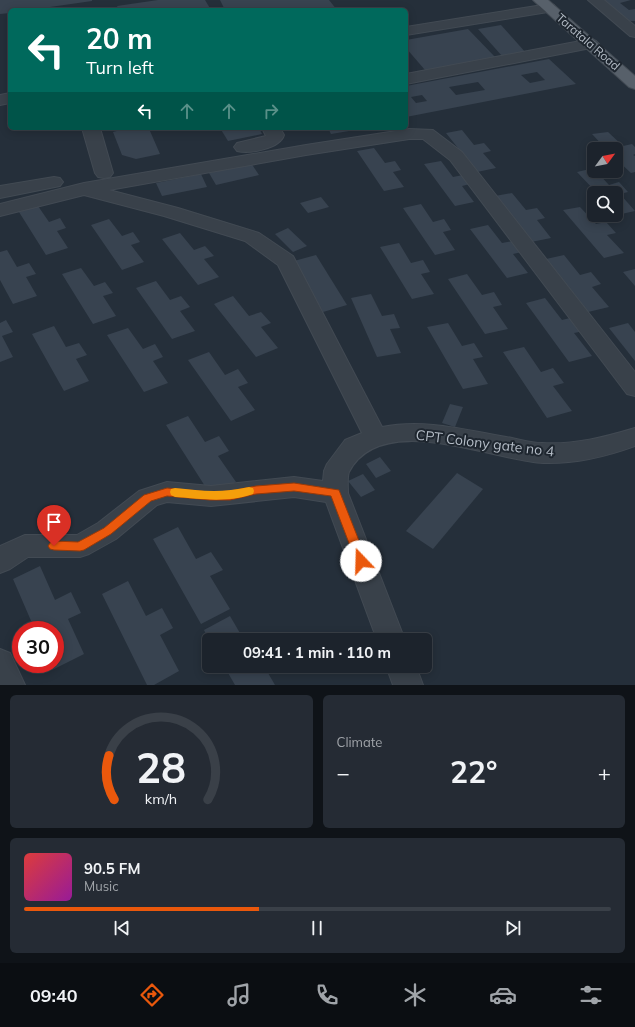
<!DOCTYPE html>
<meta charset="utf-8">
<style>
:root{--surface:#1c232c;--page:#252b34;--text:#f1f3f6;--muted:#a0a4a9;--line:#3a4048;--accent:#ea580c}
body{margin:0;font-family:Mulish,sans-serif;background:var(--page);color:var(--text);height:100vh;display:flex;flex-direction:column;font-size:15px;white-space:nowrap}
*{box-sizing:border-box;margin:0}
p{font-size:13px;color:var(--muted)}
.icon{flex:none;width:22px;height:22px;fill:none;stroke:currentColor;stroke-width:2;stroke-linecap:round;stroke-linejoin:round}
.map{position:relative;height:685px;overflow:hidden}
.sheet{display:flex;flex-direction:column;gap:10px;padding:10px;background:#0f1318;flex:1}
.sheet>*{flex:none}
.hud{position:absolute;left:8px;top:8px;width:400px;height:122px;border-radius:6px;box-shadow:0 2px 10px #0003,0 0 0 1px var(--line);background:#00695c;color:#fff;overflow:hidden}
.needle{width:26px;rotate:58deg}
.buttons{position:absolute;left:587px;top:142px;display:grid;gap:8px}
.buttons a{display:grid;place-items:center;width:36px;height:36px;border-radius:6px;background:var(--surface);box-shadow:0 2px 10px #0003,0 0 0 1px var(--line);font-size:20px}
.speed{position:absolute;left:12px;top:621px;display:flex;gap:8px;font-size:20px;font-weight:700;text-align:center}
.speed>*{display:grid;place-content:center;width:52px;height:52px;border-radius:50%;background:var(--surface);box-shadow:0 2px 10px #0003,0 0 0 1px var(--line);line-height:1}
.speed .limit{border:6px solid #d22;background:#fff;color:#111}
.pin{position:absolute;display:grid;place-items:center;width:34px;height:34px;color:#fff;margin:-41px -17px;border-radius:50% 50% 50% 0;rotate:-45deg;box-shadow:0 0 4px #0007}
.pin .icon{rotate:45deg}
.me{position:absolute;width:44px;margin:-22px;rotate:339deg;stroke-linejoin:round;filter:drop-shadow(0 0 3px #0008)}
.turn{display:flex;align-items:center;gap:14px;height:84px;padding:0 12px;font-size:18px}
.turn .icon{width:52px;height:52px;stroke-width:2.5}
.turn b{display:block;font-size:28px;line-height:34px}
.lanes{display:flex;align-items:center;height:38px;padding:0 12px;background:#0003;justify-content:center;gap:20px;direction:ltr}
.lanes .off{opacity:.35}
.big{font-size:30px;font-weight:700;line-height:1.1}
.sheet .card{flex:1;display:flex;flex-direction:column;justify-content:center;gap:6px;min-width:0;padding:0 14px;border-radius:6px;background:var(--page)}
.sheet .dial{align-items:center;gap:0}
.dial svg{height:104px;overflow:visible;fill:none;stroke:var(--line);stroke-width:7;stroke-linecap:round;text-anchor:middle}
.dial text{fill:var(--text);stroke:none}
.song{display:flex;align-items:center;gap:12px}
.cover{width:48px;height:48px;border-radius:6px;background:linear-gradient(135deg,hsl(0 70% 55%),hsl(300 70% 35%))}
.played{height:4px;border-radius:2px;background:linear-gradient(90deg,var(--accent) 40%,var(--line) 40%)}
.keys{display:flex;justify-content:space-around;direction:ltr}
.heat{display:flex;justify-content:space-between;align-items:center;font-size:22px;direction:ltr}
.sheet .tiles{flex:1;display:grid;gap:10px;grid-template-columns:1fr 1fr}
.card:last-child{grid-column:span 2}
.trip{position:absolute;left:202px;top:633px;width:230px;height:40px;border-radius:6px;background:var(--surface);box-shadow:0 2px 10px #0003,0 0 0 1px var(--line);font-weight:700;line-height:40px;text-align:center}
.tabs{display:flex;height:64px;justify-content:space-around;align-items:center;background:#0b0e12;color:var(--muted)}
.tabs .icon{width:28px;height:28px}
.tabs .selected{color:var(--accent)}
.tabs b{font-size:18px;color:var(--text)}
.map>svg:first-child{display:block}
</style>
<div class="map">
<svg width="635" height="685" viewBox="0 0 635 685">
<rect width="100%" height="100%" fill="#252f3a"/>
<g fill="#384350" fill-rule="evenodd">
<polygon points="0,0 92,0 92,1 29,10 10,10 10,13 0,14"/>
<polygon points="158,0 205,0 211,10 119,10 117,6"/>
<polygon points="220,0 329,0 337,10 225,10"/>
<polygon points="598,0 631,0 620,3 629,10 635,9 635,21 630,21 621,14 617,15"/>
<polygon points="501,25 526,53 502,56 478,29"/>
<polygon points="468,29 495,57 425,70 406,48 406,40"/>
<path d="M549,59L576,84L406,117V86ZM537,72L545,80L530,83L521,75ZM478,82L485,90L456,95L449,87ZM422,95L427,101L416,103L411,97Z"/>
<polygon points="128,128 156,128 150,131 160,154 136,159 122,155 113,132"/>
<polygon points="220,128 259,128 262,134 228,141"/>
<polygon points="328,128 354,128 355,130 331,134"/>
<polygon points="462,130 474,145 484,143 491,151 483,153 496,168 477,172 446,133"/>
<polygon points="608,132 623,146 632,144 635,147 635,154 633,155 635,156 635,172 631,173 616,159 616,149 606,149 592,134"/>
<polygon points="374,148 385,163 395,161 401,170 393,172 404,187 384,191 357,151"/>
<polygon points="441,161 453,177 463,175 470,184 462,186 474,202 455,206 424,164"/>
<polygon points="251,163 259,175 216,185 209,173"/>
<polygon points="594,168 594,171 596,171 609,185 619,182 628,192 620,194 635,211 617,215 616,193 597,193 577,172"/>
<polygon points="201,174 207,187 162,196 156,183"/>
<polygon points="512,193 526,210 537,208 545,218 537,220 551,238 531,242 495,196"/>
<polygon points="321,197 329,207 308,213 300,203"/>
<polygon points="421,204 433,222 444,219 451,230 443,232 455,250 435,255 403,208"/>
<polygon points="38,206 49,222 60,218 66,228 57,231 68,248 46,255 19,212"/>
<polygon points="580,207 596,224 606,222 616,233 607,235 624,253 604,258 563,210"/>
<polygon points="109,219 122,236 133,232 140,242 131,245 144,262 122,270 91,225"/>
<polygon points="488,225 502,243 513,241 522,252 513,254 528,273 507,278 470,229"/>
<polygon points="288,228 307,246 293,252 275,234"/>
<polygon points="180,233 194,250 205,246 214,256 204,259 219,277 198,285 162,239"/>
<polygon points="399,243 411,263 423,260 430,272 421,274 434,294 412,299 380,247"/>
<polygon points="7,250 17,267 29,263 36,274 26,277 37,296 13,304 0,280 0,252"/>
<polygon points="316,255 347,305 323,312 294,261"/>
<polygon points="564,255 580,275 591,272 601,284 592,287 609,307 588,312 546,259"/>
<polygon points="81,268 94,286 105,282 113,293 103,296 116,316 93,324 62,274"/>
<polygon points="635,269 635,286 623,272"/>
<polygon points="467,274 482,295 494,292 502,305 493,307 508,329 485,334 448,279"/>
<polygon points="156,281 170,300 181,296 190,307 180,311 195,331 172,339 136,288"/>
<polygon points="371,294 382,316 394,314 400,328 390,329 401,353 377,357 351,298"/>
<polygon points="233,296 249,316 261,312 271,323 261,327 278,348 256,357 214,304"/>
<polygon points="545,298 562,320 574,317 584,331 574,333 592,356 569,362 526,303"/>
<polygon points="6,320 13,332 2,336 13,357 0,362 0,323"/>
<polygon points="448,323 462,346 474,343 483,357 473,359 488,384 463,389 427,327"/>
<polygon points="628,323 635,332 635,361 609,328"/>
<polygon points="54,326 66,347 79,343 87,355 76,359 89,381 64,391 32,334"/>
<polygon points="128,328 143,349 155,344 163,357 153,361 168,383 144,392 107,335"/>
<polygon points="524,347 541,372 553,368 564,383 553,386 572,411 547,418 503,352"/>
<polygon points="209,352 225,375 238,369 248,383 238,387 255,410 231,421 188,360"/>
<polygon points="450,404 463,407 455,427 442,423"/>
<polygon points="188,416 205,442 219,436 229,451 218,456 236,482 210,494 166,425"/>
<polygon points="380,457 391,471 376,478 366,464"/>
<polygon points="457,473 483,489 433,549 406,531"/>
<polygon points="363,474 375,490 361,497 348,481"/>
<polygon points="178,527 196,559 211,552 223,570 210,576 230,609 201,624 153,539"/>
<polygon points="40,566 55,600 71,592 81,613 68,619 84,654 52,670 49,664 55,664 55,630 35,630 13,579"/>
<polygon points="128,581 146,616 162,608 173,628 160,635 179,671 154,685 147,685 102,594"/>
<polygon points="230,616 244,640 209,640 204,630"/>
<polygon points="224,666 281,666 268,673 275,685 235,685"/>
</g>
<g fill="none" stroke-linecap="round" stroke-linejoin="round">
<g stroke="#424a53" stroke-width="2">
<g id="minor">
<polygon points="588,0 604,0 635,26 635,37 630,36"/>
<polygon points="549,4 554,5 556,8 554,11 406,35 406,27"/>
<polygon points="591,39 596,41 599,44 596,47 406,84 406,74"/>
<polygon points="10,93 10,103 0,105 0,95"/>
<polygon points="82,128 100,128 113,173 110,177 104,178 98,177 95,173"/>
<path d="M262,128H280L284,135C280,149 249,154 237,151L234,147L237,143L266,136Z"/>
<path d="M409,129L433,130L462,152L635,372V396L627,394L450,160L423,139H409L306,155L109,190L178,208L259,233L293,256L382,427C426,418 469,431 512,438C522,440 532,443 542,443C574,445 605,437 635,428V446C605,457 574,464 543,463C491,460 381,410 349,472C347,477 348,487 348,493L405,640H377L326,502L294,497L211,506L167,502L157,505L116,539L89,554L80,557H28L10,569L0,573V546L25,535H77L98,523L139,491L167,482L211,486L294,477L323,481L324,471L327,464L345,440L362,433L278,265L245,241L164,216L84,195L0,216V204L84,183L306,145Z"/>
<polygon points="54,177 60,178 63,182 60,186 0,198 0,186"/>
<polygon points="0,649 10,653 25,685 0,685"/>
<polygon points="386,666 416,666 423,685 393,685"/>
</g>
</g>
<g stroke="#424a53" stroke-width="2">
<polygon id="major" points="533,0 548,0 635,76 635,89 629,87"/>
</g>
<use href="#minor" fill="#39414a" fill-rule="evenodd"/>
<use href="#major" fill="#57606a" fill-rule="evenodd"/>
</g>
<polygon fill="#ea580c" stroke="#983908" points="294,483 339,490 367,561 365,564 361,565 357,564 331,496 294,491 256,494 230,500 210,500 167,496 151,501 111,534 84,550 80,551 54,550 50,549 48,546 50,543 54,541 78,542 104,528 144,495 167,488 210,492 230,491 256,486"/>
<path fill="#f59e0b" d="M249,487L253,488L254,491L253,494C227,503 202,499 175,497L171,495L170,492L171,489L175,488C202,491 222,493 249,487Z"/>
<g text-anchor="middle" stroke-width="4" stroke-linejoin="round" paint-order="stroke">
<g font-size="12" fill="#b4bcc6" stroke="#1e262f">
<text transform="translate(588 42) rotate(41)" y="4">Taratala Road</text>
</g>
<g font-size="14" fill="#b4bcc6" stroke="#1e262f">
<text transform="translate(485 443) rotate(7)" y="5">CPT Colony gate no 4</text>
</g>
</g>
</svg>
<div class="buttons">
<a><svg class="needle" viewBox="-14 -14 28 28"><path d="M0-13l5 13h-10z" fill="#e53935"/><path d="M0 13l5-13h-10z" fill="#a0a4a9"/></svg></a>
<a><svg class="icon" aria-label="search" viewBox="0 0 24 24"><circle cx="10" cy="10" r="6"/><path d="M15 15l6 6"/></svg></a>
</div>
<div class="speed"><div class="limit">30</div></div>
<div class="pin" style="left:54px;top:546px;background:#d93025"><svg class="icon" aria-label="arrive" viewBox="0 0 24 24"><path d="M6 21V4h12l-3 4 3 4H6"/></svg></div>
<svg class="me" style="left:361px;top:561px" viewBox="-20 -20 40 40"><circle r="19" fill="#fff"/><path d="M0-13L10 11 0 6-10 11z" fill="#ea580c"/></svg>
<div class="trip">09:41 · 1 min · 110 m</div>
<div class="hud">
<div class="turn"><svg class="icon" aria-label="left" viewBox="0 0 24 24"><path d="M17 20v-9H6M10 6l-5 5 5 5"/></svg><div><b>20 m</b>Turn left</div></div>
<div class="lanes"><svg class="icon" aria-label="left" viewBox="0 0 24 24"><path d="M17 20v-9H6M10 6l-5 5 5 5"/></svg><svg class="icon off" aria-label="ahead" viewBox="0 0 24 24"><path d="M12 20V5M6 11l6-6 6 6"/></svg><svg class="icon off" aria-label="ahead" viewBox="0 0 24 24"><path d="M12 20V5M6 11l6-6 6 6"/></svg><svg class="icon off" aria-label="right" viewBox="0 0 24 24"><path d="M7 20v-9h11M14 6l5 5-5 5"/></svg></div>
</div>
</div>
<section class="sheet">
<div class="tiles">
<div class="card dial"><svg viewBox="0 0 100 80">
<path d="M14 69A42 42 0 1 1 86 69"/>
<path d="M14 69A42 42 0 0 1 10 35" stroke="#ea580c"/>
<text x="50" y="56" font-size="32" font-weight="700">28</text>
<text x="50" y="72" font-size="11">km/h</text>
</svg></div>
<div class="card"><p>Climate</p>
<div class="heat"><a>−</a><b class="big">22°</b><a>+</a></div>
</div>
<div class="card">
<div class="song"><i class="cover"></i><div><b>90.5 FM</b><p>Music</p></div></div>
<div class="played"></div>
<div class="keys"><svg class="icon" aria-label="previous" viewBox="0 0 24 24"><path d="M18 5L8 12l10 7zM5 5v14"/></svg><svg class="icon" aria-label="pause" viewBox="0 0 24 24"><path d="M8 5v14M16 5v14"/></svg><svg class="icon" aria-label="next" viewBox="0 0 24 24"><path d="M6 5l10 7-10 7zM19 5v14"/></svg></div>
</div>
</div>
</section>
<nav class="tabs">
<b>09:40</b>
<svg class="icon selected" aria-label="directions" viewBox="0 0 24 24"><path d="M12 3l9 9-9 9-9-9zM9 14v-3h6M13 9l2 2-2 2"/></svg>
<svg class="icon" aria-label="music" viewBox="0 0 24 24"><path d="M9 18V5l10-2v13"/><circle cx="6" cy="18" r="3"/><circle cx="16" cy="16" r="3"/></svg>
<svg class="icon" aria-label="phone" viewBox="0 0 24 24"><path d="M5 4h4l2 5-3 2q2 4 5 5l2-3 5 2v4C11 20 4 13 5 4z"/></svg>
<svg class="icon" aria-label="climate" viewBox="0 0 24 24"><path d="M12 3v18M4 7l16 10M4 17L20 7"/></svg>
<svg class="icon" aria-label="car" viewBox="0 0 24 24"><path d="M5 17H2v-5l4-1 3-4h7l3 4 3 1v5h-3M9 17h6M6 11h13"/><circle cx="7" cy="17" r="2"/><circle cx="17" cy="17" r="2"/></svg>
<svg class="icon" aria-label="filters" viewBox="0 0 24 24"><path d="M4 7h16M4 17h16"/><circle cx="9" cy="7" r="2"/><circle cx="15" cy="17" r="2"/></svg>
</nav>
